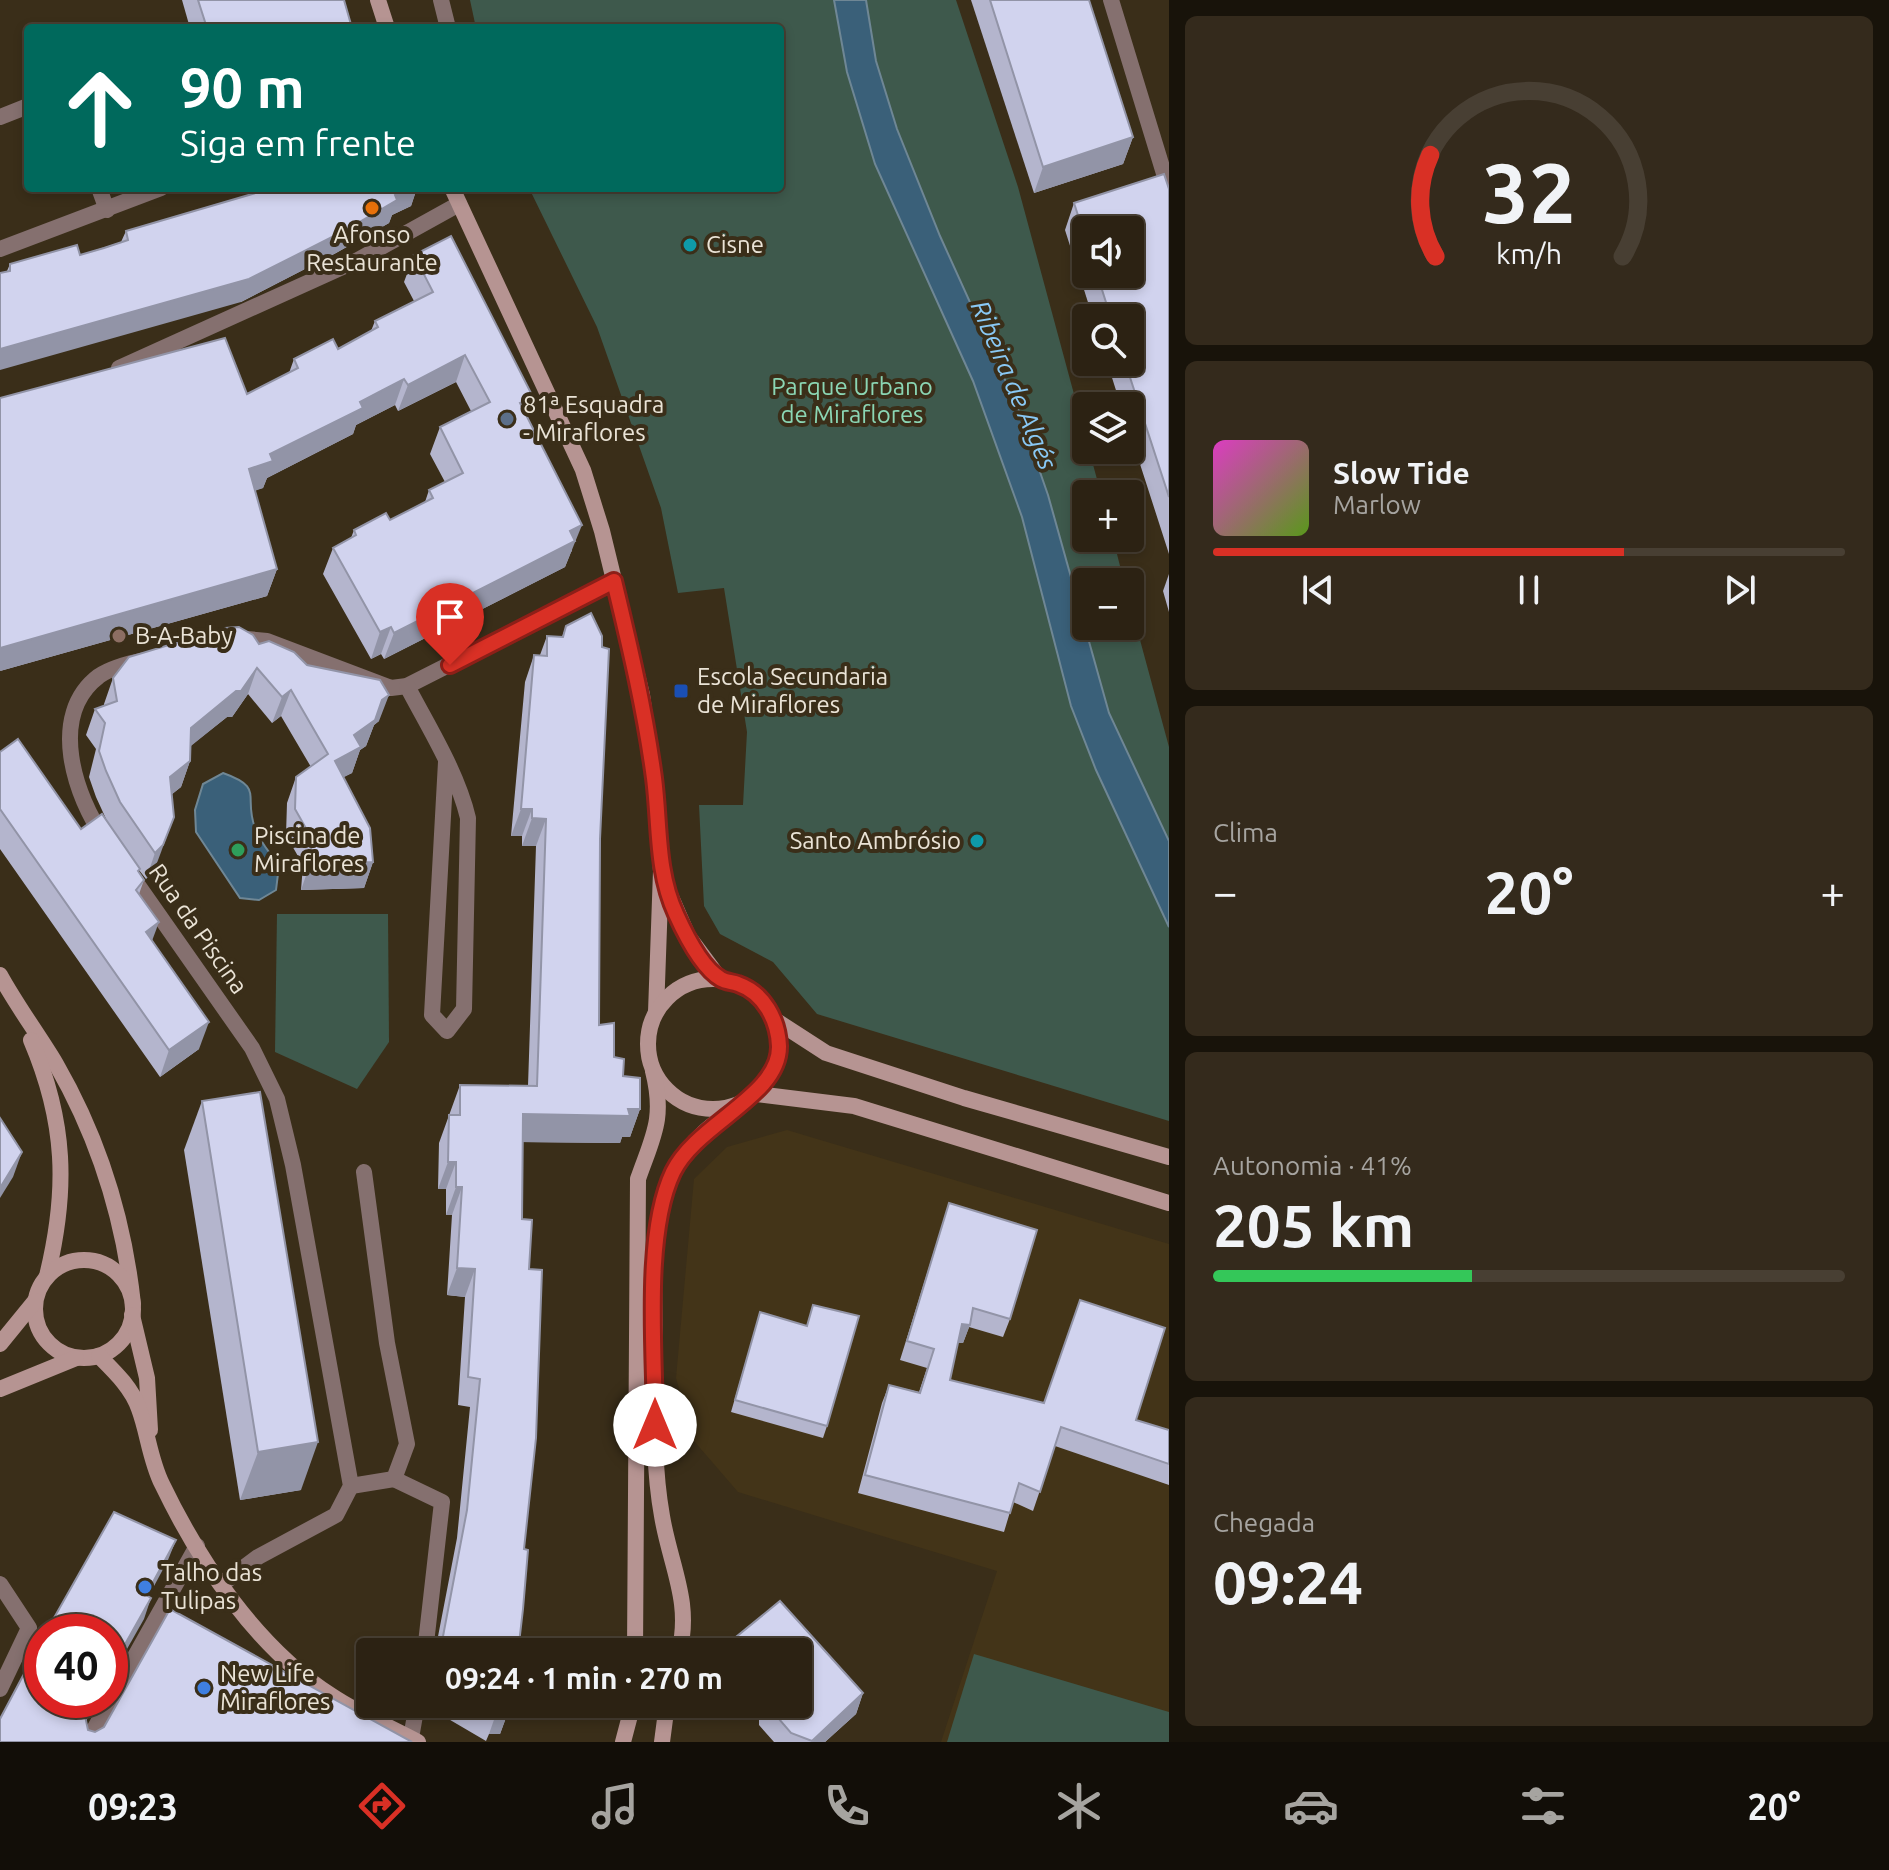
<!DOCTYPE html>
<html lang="pt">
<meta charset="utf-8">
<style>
:root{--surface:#2c2213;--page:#342a1c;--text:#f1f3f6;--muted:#a6a4a0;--line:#483f33;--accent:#d93025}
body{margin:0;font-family:Ubuntu,sans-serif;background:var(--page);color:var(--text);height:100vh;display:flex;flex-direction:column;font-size:30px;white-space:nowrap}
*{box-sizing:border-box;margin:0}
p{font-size:26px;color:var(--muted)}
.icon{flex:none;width:44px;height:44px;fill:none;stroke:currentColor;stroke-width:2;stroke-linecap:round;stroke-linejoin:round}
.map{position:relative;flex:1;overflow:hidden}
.panel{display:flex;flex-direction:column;gap:16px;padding:16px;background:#18130a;width:720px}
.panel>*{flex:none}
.hud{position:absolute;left:24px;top:24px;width:760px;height:168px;border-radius:8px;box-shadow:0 4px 12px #0003,0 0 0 2px var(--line);background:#00695c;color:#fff;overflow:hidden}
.fabs{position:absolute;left:1072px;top:216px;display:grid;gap:16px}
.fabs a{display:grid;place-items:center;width:72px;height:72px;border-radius:8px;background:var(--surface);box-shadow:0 4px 12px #0003,0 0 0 2px var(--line);font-size:40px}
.speed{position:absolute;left:24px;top:1614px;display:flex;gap:16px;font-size:40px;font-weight:700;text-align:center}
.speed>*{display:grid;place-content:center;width:104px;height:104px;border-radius:50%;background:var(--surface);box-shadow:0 4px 12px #0003,0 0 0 2px var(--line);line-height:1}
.speed .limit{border:12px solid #d22;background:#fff;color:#111}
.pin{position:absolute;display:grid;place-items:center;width:68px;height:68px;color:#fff;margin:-82px -34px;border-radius:50% 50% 50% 0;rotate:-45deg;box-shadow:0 0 8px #0007}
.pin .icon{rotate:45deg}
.me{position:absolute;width:88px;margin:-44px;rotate:0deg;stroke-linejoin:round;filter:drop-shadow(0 0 6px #0008)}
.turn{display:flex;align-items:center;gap:28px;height:168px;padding:0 24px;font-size:36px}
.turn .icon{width:104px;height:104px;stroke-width:2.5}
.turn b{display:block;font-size:56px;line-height:68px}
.big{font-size:60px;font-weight:700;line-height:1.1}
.panel .widget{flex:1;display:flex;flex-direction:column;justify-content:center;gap:12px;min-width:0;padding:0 28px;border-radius:12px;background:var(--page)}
.panel .dial{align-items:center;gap:0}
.dial svg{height:208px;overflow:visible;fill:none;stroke:var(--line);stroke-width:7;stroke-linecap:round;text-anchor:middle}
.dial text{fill:var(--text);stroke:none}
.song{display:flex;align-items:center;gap:24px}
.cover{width:96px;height:96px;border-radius:12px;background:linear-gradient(135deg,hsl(310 70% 55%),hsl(90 70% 35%))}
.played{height:8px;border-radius:4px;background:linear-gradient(90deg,var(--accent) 65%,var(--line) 65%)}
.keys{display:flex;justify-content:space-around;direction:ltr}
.heat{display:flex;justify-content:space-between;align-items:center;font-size:44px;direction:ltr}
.charge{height:12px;border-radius:6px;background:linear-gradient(90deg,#34c759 41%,var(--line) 0)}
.trip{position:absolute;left:356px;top:1638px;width:456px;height:80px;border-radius:8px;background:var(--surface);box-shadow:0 4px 12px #0003,0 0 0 2px var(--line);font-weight:700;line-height:80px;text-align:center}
.tabs{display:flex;height:128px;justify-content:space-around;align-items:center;background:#120e08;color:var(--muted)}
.tabs .icon{width:56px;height:56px}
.tabs .on{color:var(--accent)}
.tabs b{font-size:36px;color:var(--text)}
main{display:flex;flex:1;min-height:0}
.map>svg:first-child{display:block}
</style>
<main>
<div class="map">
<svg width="1169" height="1742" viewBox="0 0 1169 1742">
<rect width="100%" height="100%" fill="#3a2e19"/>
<polygon fill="#433418" points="787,1130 1169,1244 1169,1742 941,1742 997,1571 738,1492 694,1441 676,1378 694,1179 727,1147"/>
<g fill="#3e594c">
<polygon points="470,0 956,0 1018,187 1101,494 1086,494 1086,538 1113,538 1124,582 1086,582 1086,626 1130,626 1130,603 1169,747 1169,1121 817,1014 773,962 720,934 704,906 699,805 743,805 747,732 724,588 678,593 661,508 597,327 529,188 780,188 780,28 476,28"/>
<polygon points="277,914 388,914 389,1042 357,1089 275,1052"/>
<polygon points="974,1654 1169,1712 1169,1742 947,1742"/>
</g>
<g fill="#3a6079" stroke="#6f8795" stroke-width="2">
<polygon points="834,0 866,0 876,61 897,129 940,236 1017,406 1048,495 1109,713 1169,841 1169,927 1096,770 1071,706 1022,517 973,381 875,164 847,72"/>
<path d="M223,773C265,788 243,795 255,828C259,841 271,854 279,866L276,890L259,900L240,898L196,832L195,810L203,784Z"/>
</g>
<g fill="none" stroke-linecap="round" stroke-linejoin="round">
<g stroke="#85706f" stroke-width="16">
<polyline points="441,0 448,28"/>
<polyline points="1111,0 1169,190"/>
<polyline points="0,117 28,106"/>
<polyline points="99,188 107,210"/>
<polyline points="0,249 161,188"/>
<polyline points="119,368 358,260 459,204"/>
<polyline points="237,638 267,641 391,688 407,686 614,581"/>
<path d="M407,686C429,728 457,772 468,818L464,1009L447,1031L432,1015L446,762"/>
<path d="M105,839C75,797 47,715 99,676C112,667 130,663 145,660"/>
<polyline points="128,871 252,1048 277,1099 293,1165 351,1486 336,1515 258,1557 222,1584"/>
<polyline points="394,1479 442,1502 425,1652"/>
<polyline points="351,1486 394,1479 407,1444 387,1343 364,1172"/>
<polyline points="0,1584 29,1628 0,1689"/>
<polyline points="411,1738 417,1704"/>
<polyline points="87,1742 197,1546"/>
</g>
<g stroke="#b69492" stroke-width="16">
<polyline points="378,0 387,28"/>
<polyline points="452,188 583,470 602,531 642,695 654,779 661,871 656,1012"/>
<polyline points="664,881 688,936 720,979"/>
<path d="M0,975C17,1006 38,1034 56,1064C98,1137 124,1220 133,1304"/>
<circle cx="713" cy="1044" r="65"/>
<polyline points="775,1020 826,1053 964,1098 1169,1157"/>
<path d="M31,1040C66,1122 68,1190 47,1276"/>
<polyline points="757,1094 854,1106 1169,1203"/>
<circle cx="84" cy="1309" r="49"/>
<polyline points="132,1315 147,1378 150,1430"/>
<polyline points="0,1344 35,1301"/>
<path d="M99,1356C114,1371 132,1388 139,1409C148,1433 150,1460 162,1484C200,1563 257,1648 332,1696C359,1714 390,1727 418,1742"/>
<polyline points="0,1389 76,1358"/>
<path d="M635,1652L638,1179C653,1136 665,1119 653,1071"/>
<path d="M679,1652C692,1602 670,1565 662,1516C652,1460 655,1403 655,1346C655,1290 648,1225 673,1172C688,1140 718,1120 746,1101"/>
<polyline points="623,1742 633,1704"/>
<polyline points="662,1742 667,1704"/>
</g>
</g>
<g fill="#b4b5cd" fill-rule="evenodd">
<polygon points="182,0 344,0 352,28 190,28"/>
<polygon points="971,0 1089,0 1133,137 1123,164 1034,193"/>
<polygon points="256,188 417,188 411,206 392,215 389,223 336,253 241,302 7,271 10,264 80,255 121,242 126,231 255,193"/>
<path d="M1169,189V554L1130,433V406H1121L1107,362H1130V318H1093L1065,230L1074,203ZM1086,230L1130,274H1086Z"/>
<polygon points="414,255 533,397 526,415 572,551 571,552 565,567 384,659 381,654 371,659 323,574 333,548 351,538 354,530 390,520 425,502 429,490 445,482 430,454 440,427 471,411 456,382 398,411 395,405 356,425 353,434 267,478 263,488 255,490 277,569 267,596 0,671 247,394 289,373 294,359 338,349 371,331 375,321 414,301 404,282"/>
<polygon points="1169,574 1169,612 1163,591"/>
<polygon points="566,626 600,839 599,1025 640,1109 630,1137 622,1137 620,1143 523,1142 522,1219 529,1269 524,1549 518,1652 435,1652 457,1538 470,1407 458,1405 465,1297 447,1295 452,1215 446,1215 446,1189 438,1189 439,1143 460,1085 528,1086 536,846 522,846 522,836 511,836 525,682 534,655 540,655 547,636 562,637"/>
<polygon points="259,644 307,665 379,721 374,725 366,746 360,750 352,773 343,777 373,862 364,888 301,890 303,865 286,835 287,803 296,777 311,767 281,716 272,723 248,694 232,717 227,717 190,746 190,761 181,787 172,794 154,871 146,879 139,870 139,872 144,880 139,894 152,941 199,1049 160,1077 0,849 0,752 81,829 107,821 96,797 89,777 96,749 86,735 95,709 104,706 104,704 113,678"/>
<polygon points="202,1101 301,1490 240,1500 184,1150"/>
<polygon points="949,1203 1010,1319 1003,1337 969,1327 963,1343 958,1343 950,1380 1044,1403 1136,1420 1169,1430 1169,1485 1055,1446 1033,1511 1013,1502 1004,1532 858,1493 882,1403 889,1385 919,1392 927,1368 900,1360"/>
<polygon points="813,1305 827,1426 823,1438 731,1412 760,1312 807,1326"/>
<polygon points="780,1601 863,1693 856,1714 825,1742 774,1742 759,1725 759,1712 752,1704 798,1704 798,1652 723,1652 725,1646"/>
<polygon points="427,1704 511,1704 500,1734 489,1734 486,1741 428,1707"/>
</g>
<g fill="#9294a7">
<polygon points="1133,137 1123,164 1034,193 1043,167"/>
<polygon points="409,188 417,188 411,206 392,215 389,223 336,253 241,302 0,370 0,349 395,195"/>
<polygon points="465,355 456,382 398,411 408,385"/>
<polygon points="404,379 395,405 356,425 353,434 267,478 263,488 240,496 249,469 270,454 360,402"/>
<polygon points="533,397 523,423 520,403"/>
<polygon points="582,525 565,567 384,659 394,633 570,531"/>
<polygon points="277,569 267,596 0,671 0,648"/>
<polygon points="391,627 381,654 371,659 380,632"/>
<polygon points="257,668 248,694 232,717 227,717 181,754 191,728"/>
<polygon points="291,690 281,716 272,723 282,697"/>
<polygon points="389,695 379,721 374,725 366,746 360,750 352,773 325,787 335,761 354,735 382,700"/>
<polygon points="190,761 181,787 161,803 170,777"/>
<polygon points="521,809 532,809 522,836 511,836"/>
<polygon points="174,817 154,871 146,879 155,853"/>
<polygon points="532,818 546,819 536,846 522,846"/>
<polygon points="373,862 364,888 301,890 310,864"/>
<polygon points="159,922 149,949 146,932"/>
<polygon points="209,1022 199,1049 160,1077 169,1050"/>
<polygon points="640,1109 630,1137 622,1137 620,1143 513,1142 523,1114"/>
<polygon points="22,1152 13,1177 0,1198 0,1188"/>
<polygon points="448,1162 456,1162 446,1189 438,1189"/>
<polygon points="456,1187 462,1187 452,1215 446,1215"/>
<polygon points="457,1268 475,1269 465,1297 447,1295"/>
<polygon points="962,1324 970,1325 963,1343 955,1343"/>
<polygon points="318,1442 301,1490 240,1500 258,1452"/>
<polygon points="176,1540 168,1560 138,1616 146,1595"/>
<polygon points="151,1598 144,1619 110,1679 110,1671"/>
<polygon points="863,1693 856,1714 825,1742 812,1742"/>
<polygon points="94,1700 98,1700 77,1737 85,1716"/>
<polygon points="497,1706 510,1707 500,1734 489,1734 496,1714"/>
</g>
<g fill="#d1d3ee" stroke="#9294a7" stroke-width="2">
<polygon points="198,0 344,0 352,28 207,28"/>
<polygon points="990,0 1089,0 1133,137 1043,167"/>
<polygon points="1164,174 1169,189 1169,497 1125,362 1130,362 1130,318 1111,318 1097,274 1130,274 1130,230 1086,230 1086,240 1074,203"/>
<polygon points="257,188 409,188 395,195 397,200 344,231 249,279 0,349 0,273 10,271 10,264 77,245 80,255 104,248 128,240 126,231 259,192"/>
<polygon points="451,236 533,397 520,403 582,525 570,531 575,541 394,633 391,627 380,632 333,548 356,535 354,530 386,513 390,520 433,498 429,490 463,473 440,427 490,402 465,355 408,385 404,379 383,390 360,402 363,408 270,454 273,461 249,469 277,569 0,648 0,398 225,338 247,394 298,368 294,359 333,339 338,349 378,327 375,321 433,292 414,255"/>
<polygon points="591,613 602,636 602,647 609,649 600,839 599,1025 614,1023 614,1057 624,1059 623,1076 640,1078 640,1109 628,1109 630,1116 523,1114 522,1219 532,1220 529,1269 542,1270 536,1438 524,1549 528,1550 523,1609 518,1652 440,1652 467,1510 480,1379 468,1377 475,1269 457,1268 462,1187 456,1187 456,1162 448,1162 449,1115 460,1115 460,1085 537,1086 546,819 532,818 532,809 521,809 534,655 547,656 547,636 563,637 566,626"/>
<polygon points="239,627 253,635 259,644 269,641 294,652 307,665 380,680 389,695 382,700 375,720 354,735 361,747 335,761 370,828 373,862 310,864 312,839 295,809 296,777 328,754 291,690 282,697 257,668 241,691 236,691 191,728 190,761 170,777 174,817 163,845 155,853 120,802 106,771 99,751 105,723 95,709 117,701 113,678 129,657 225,628"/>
<polygon points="18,739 81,829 102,814 140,869 138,871 144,880 136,890 159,922 146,932 209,1022 169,1050 0,809 0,752"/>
<polygon points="260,1092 318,1442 258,1452 202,1101"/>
<polygon points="0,1118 22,1152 0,1188"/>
<polygon points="949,1203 1037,1230 1010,1319 973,1308 970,1325 962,1324 950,1380 1044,1403 1080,1300 1165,1328 1136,1420 1169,1430 1169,1464 1061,1427 1040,1492 1019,1483 1010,1513 865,1475 889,1385 920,1393 934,1349 907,1341"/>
<polygon points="813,1305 859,1316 827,1426 735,1400 760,1312 807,1326"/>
<polygon points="114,1512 176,1540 146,1595 151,1598 110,1671 110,1632 46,1632"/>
<polygon points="780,1601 863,1693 812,1741 791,1733 766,1704 798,1704 798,1652 730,1652 725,1646"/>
<polygon points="170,1609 412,1742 0,1742 0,1719 42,1640 42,1700 94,1700 85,1716 88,1730 95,1732 104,1727"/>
<polygon points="479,1704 511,1704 510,1707 497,1706 496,1714"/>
</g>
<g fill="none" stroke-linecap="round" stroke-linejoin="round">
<g stroke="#8d1f18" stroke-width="20">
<path id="route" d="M450,665L614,581C630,647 645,711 654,778C660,824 656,871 676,914C685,934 702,968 721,979C726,982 733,982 738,984C764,993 778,1020 779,1046C780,1096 697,1123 673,1172C643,1235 655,1354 655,1425"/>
</g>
<use href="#route" stroke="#d93025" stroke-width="14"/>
</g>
<circle fill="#e8710a" stroke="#3a2e19" stroke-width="3" cx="372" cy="208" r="8"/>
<g fill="#0f9aa8" stroke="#3a2e19" stroke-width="3">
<circle cx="690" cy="245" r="8"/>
<circle cx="977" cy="841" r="8"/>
</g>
<circle fill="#5c6f8a" stroke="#3a2e19" stroke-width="3" cx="507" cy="419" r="8"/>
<circle fill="#8d6e63" stroke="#3a2e19" stroke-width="3" cx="119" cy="636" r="8"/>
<rect fill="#1a4fb4" stroke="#3a2e19" stroke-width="3" x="673" y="683" width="16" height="16" rx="4"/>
<circle fill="#2e9e5b" stroke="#3a2e19" stroke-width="3" cx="238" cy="850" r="8"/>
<g fill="#3f7fe0" stroke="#3a2e19" stroke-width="3">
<circle cx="145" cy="1587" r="8"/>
<circle cx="204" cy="1688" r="8"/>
</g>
<g text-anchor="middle" stroke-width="8" stroke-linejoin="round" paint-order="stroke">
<g font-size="24" fill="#eae3d6" stroke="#3a2e19" text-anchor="start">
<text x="372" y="243" text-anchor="middle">Afonso<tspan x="372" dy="28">Restaurante</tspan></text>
<text x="706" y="253">Cisne</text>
<text x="523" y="413">81ª Esquadra<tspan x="523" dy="28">- Miraflores</tspan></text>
<text x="135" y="644">B-A-Baby</text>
<text x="697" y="685">Escola Secundaria<tspan x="697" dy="28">de Miraflores</tspan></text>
<text x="254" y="844">Piscina de<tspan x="254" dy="28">Miraflores</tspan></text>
<text x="961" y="849" text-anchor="end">Santo Ambrósio</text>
<text x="161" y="1581">Talho das<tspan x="161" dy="28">Tulipas</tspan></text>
<text x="220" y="1682">New Life<tspan x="220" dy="28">Miraflores</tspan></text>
</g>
<g font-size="24" fill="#8bd6b4" stroke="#3a2e19">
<text x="852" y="395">Parque Urbano<tspan x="852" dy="28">de Miraflores</tspan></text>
</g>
<g font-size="24" fill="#eae3d6" stroke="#3a2e19">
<text transform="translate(198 929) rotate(55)" y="8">Rua da Piscina</text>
</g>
<g font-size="26" font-style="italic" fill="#89c8f4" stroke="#3a2e19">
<text transform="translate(1014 385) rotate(67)" y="9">Ribeira de Algés</text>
</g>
</g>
</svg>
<div class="fabs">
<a><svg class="icon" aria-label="sound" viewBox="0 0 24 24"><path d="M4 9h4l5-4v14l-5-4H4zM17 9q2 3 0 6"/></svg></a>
<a><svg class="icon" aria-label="search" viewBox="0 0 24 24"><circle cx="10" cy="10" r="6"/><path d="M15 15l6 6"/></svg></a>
<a><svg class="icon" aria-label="layers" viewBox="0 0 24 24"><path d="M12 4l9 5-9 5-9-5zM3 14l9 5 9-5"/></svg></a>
<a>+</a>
<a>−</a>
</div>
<div class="speed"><div class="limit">40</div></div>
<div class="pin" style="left:450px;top:665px;background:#d93025"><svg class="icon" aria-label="arrive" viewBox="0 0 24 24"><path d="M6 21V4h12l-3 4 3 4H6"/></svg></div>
<svg class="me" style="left:655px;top:1425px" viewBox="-20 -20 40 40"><circle r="19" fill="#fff"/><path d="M0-13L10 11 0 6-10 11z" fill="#d93025"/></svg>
<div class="trip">09:24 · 1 min · 270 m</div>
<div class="hud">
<div class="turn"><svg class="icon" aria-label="ahead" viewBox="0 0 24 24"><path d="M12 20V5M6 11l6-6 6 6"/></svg><div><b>90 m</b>Siga em frente</div></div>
</div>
</div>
<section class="panel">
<div class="widget dial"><svg viewBox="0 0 100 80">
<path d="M14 69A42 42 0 1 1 86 69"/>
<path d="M14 69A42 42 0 0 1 12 30" stroke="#d93025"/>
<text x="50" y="56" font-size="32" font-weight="700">32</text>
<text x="50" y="72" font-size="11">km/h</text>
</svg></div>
<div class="widget">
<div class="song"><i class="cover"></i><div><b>Slow Tide</b><p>Marlow</p></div></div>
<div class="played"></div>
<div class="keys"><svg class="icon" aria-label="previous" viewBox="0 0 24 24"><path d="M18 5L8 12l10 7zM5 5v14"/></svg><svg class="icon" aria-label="pause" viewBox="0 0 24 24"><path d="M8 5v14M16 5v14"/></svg><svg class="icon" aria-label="next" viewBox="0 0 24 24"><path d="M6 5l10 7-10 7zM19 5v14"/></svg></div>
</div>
<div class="widget"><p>Clima</p>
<div class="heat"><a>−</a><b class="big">20°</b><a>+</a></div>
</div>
<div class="widget"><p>Autonomia · 41%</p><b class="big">205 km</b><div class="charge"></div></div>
<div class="widget"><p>Chegada</p><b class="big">09:24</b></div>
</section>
</main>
<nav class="tabs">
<b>09:23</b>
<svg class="icon on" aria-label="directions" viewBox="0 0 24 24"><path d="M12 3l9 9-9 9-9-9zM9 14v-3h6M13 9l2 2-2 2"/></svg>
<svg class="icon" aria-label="music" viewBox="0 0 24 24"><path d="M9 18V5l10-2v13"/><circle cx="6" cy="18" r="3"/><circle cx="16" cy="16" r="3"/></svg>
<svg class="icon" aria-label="phone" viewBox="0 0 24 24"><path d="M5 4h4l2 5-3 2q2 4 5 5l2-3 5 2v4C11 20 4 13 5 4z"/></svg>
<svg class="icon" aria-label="climate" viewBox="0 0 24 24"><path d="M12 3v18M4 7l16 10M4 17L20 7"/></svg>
<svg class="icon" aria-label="car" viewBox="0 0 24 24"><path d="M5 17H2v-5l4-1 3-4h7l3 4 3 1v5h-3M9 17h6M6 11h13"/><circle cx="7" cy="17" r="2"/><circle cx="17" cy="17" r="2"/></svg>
<svg class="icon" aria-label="filters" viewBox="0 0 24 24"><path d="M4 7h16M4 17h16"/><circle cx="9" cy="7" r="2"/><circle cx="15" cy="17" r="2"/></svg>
<b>20°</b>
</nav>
